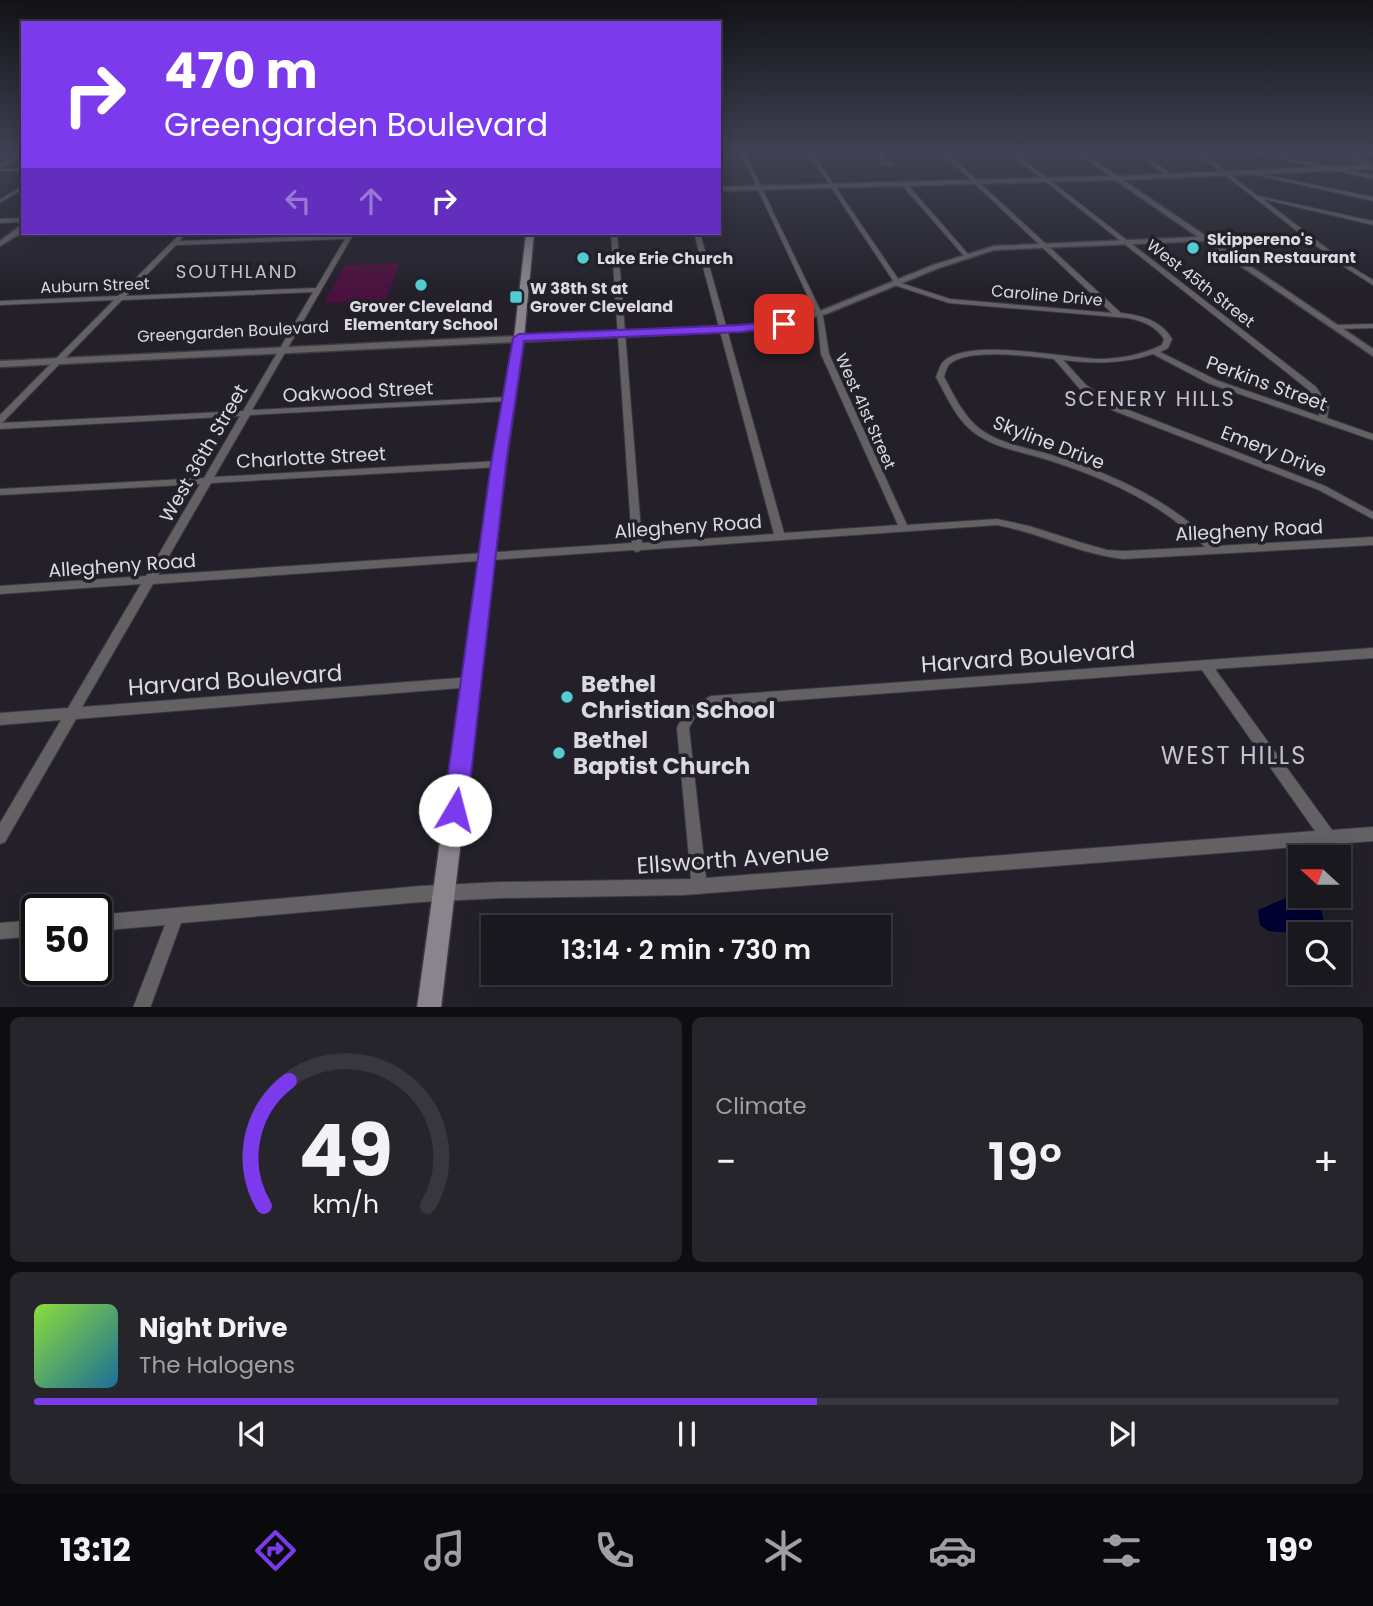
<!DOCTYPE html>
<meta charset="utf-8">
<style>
:root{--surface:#1a181f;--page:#27252c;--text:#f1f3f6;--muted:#9fa0a4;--line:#38373d;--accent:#7c3aed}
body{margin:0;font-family:Poppins,sans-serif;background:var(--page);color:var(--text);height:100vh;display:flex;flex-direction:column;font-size:26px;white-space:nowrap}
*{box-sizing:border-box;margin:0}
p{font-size:23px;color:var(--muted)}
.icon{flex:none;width:38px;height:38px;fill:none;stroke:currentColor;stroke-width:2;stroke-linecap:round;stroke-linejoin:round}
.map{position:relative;height:1007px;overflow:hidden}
.side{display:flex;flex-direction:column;gap:10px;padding:10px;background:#0e0d11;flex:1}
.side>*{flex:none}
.hud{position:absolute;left:21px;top:21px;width:700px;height:214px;border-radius:0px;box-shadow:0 4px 18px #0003,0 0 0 2px var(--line);background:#7c3aed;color:#fff;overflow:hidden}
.needle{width:46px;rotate:291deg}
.controls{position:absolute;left:1288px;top:845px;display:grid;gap:14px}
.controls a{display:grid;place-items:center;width:63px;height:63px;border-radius:0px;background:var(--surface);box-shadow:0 4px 18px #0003,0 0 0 2px var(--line);font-size:35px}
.speed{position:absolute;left:21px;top:894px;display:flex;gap:14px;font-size:35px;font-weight:700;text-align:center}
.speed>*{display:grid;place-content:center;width:91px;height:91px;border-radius:50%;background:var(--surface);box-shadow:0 4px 18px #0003,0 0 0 2px var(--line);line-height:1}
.speed .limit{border:4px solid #111;border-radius:10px;background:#fff;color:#111}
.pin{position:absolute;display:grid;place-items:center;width:60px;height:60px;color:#fff;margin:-30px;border-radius:14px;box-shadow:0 4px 10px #0006}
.me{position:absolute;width:77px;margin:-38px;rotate:8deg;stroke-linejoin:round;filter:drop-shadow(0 0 5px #0008)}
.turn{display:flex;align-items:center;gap:24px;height:147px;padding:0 28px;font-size:32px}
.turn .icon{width:91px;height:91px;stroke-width:2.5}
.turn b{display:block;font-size:49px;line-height:60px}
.lanes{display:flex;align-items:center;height:66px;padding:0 28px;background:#0003;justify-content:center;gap:35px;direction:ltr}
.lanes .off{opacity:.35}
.big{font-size:52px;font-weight:600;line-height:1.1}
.side .tile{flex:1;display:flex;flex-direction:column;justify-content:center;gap:10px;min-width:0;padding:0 24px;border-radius:10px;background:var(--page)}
.side .dial{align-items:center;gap:0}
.dial svg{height:182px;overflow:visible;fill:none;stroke:var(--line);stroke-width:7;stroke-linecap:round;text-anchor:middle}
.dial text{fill:var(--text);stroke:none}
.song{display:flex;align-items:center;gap:21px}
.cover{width:84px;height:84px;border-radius:10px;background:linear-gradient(135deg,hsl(90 70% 55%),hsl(200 70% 35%))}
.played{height:7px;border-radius:4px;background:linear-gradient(90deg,var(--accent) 60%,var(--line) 60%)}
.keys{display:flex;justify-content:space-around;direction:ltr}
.heat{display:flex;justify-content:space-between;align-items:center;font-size:38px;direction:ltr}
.side .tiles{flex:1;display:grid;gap:10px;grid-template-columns:1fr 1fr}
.tile:last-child{grid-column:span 2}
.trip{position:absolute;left:481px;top:915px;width:410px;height:70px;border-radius:0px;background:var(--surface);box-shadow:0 4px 18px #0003,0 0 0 2px var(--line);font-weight:600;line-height:70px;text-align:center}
.menu{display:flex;height:112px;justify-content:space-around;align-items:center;background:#0a0a0c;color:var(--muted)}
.menu .icon{width:49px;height:49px}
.menu .active{color:var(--accent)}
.menu b{font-size:32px;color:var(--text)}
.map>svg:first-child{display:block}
</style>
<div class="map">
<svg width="1373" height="1008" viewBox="0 0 1373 1008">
<rect width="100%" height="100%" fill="#232029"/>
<polygon fill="#4b113e" points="400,263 385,301 324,303 345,265"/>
<polygon fill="#003" points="1288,897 1306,899 1321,908 1324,923 1307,934 1268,931 1260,925 1258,910"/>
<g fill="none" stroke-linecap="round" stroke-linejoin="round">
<g stroke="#3d3a43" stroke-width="2">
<g id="minor">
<path d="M740,151H744L823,316L829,354L907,525L997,519L1029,526L1079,542L1107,550L1123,551L1205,547C1163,504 1108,479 1051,461C1025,452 994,449 972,431C955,417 946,395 936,377C938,373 940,365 943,362C967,337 1065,358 1099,359C1121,359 1143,354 1162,345L1164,339C1156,326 1143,321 1128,318L949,303L894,285L893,284L894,282L807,151H811L901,283L950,299L1112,313L940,151H945L1121,313C1141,315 1162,321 1172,339L1168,348L1160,352L1216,380L1319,416L1321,406L1310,391L1007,151H1012L1316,387L1329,406L1327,418L1373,434V440L1210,384L1153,354C1123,364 1094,364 1063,360L1086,385L1118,406L1325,486L1373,512V519L1319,490L1112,410L1080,389L1054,359C1031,356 963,347 948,366C946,370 945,373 944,377C954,395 963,416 980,429C1002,445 1030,448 1055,456C1115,475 1171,501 1216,546L1373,537V545L1123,559C1079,554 1040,533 997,525L641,550L637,552L633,550L153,584L82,707L472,677L476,678L478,682L476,686L472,687L76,719L5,842L0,844V823L61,720L0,725V713L68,708L141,584L0,594V586L146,576L200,484L0,495V489L204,478L240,416L0,429V423L243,411L313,292L122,300L3,422L0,423V415L114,300L0,305V301L118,296L181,233H187L179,241L347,235L348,233H354L252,410L508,397L512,399L508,401L250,415L214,477L499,461L504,464L499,467L211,483L158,575L632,543L611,233H617L642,543L774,534L694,233H700L784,533L898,525L821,354L817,316ZM345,239L316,288L126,296L176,245Z"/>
<polygon points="874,151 879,151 887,161 894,164 892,165 880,165 882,162"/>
<polygon points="1134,151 1139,151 1174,176 1169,177"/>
<polygon points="1194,151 1199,151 1258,196 1373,221 1373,225 1263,199 1347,264 1373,280 1373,285 1343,266 1306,238 1204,240 1204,238 1206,237 1301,234"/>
<polygon points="1244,151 1253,151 1373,175 1373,179"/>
<polygon points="23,153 23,156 0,168 0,165"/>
<rect x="0" y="169" width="23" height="2"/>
<polygon points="1250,172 1373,197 1373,201 1252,174"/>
<polygon points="902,183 906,183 968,254 968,256 964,256 902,185"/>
<polygon points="23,186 23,189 0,203 0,199"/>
<polygon points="23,218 23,222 0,223 0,219"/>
<polygon points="1373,324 1373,328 1336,329 1332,327 1336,325"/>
<path d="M1373,648V658L1215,669L1332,830L1373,827V841L684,895L501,898L421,902L181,923L150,1008H133L165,925L96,931V915L421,886L501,882L691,879L677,728L686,709L711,696ZM1202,670L1315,831L706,878L689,728L695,717L713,706Z"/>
<polygon points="37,920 37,936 0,939 0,923"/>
</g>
</g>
<g stroke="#3d3a43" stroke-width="3">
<g id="tertiary">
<polygon points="1074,151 1081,151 1118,176 1365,165 1335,151 1343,151 1371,164 1373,169 1123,180 1373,349 1373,356 1204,241 994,250 939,268 826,314 764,330 0,367 0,361 764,324 820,311 933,265 994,246 1198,237 1115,180 719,191 719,187 1110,176"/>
<polygon points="20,226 23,226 23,232 0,246 0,241"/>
</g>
</g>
<g stroke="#3d3a43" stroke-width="3">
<polygon id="secondary" points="526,233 534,233 524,338 506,464 441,1008 417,1008 492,464 514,338"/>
</g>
<g stroke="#3d3a43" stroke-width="2">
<polygon id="primary" points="1356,151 1373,152 1373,156 1357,153"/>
</g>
<use href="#minor" fill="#646165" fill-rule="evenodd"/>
<use href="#tertiary" fill="#646165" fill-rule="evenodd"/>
<use href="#secondary" fill="#8a858c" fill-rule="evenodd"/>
<use href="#primary" fill="#a7a1aa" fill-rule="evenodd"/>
</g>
<linearGradient id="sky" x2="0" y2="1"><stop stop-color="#131217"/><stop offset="0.52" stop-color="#3f4254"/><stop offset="1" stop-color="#3f4254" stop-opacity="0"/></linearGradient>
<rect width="1373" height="292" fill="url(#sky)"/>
<polygon fill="#7c3aed" stroke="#51269a" stroke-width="2" points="784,320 788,321 788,326 741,332 524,341 506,464 467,810 463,817 455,821 447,817 443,810 491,464 513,338 519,334 741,325"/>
<g fill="#51ccd1" stroke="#232029" stroke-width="2.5">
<circle cx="1193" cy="248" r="7"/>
<circle cx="583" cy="258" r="7"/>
<circle cx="421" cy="285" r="7"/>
<rect x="509" y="290" width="14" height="14" rx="3.5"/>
<circle cx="567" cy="697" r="7"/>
<circle cx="559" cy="753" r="7"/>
</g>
<g text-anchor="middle" stroke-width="7" stroke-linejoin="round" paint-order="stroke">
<g font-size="16" font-weight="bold" fill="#dcdae0" stroke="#232029" text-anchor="start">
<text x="1207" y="245">Skippereno's<tspan x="1207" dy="18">Italian Restaurant</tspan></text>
<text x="597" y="264">Lake Erie Church</text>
<text x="530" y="294">W 38th St at<tspan x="530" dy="18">Grover Cleveland</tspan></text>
<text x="421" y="312" text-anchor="middle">Grover Cleveland<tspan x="421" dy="18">Elementary School</tspan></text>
</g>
<g font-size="16" fill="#dcdae0" stroke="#232029">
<text transform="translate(1201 283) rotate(38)" y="6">West 45th Street</text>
<text transform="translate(95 285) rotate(-2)" y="6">Auburn Street</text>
<text transform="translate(1047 295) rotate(5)" y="6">Caroline Drive</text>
<text transform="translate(233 331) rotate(-3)" y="6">Greengarden Boulevard</text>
<text transform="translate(866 411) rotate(66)" y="6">West 41st Street</text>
</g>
<g font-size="18" letter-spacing="2" fill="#c4c1cd" stroke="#232029">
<text x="237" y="278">SOUTHLAND</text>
</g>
<g font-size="19" fill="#dcdae0" stroke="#232029">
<text transform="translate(1267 383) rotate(20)" y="7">Perkins Street</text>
<text transform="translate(358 391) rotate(-3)" y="7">Oakwood Street</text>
<text transform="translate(1049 442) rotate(21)" y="7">Skyline Drive</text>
<text transform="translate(1274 451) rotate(21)" y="7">Emery Drive</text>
<text transform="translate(203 453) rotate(-60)" y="7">West 36th Street</text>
<text transform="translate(311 457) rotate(-3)" y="7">Charlotte Street</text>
<text transform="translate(688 526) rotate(-4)" y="7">Allegheny Road</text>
<text transform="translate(1249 530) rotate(-3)" y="7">Allegheny Road</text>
<text transform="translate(122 565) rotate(-4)" y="7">Allegheny Road</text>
</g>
<g font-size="21" letter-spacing="2" fill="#c4c1cd" stroke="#232029">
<text x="1150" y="406">SCENERY HILLS</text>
</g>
<g font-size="23" fill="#dcdae0" stroke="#232029">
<text transform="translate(1028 657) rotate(-4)" y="8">Harvard Boulevard</text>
<text transform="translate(235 680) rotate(-4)" y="8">Harvard Boulevard</text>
<text transform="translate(733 859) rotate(-4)" y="8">Ellsworth Avenue</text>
</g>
<g font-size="23" font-weight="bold" fill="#dcdae0" stroke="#232029" text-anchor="start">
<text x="581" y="692">Bethel<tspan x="581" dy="26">Christian School</tspan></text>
<text x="573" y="748">Bethel<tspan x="573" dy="26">Baptist Church</tspan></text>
</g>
<g font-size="24" letter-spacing="2" fill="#c4c1cd" stroke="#232029">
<text x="1234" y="764">WEST HILLS</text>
</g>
</g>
</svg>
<div class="controls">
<a><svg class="needle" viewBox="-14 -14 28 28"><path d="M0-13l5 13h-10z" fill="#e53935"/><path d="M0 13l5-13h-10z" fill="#9fa0a4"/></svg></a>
<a><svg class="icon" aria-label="search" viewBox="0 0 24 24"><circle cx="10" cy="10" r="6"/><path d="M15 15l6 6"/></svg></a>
</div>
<div class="speed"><div class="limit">50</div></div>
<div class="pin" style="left:784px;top:324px;background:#d93025"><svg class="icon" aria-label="arrive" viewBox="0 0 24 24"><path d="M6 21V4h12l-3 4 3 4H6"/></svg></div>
<svg class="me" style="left:455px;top:810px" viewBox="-20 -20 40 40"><circle r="19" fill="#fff"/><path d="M0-13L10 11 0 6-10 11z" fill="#7c3aed"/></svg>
<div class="trip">13:14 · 2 min · 730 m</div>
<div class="hud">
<div class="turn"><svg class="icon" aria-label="right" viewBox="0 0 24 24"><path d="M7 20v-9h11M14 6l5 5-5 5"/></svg><div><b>470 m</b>Greengarden Boulevard</div></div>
<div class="lanes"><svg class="icon off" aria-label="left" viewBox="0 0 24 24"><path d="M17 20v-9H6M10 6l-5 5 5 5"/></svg><svg class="icon off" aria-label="ahead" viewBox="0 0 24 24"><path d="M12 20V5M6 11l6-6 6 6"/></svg><svg class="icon" aria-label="right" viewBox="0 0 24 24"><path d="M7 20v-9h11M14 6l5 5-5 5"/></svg></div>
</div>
</div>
<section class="side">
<div class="tiles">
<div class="tile dial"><svg viewBox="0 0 100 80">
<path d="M14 69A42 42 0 1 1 86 69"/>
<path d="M14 69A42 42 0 0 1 25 14" stroke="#7c3aed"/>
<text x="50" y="56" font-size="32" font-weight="700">49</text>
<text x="50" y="72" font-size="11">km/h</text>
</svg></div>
<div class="tile"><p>Climate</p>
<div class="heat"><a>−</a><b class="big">19°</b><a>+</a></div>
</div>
<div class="tile">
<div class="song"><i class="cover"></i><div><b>Night Drive</b><p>The Halogens</p></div></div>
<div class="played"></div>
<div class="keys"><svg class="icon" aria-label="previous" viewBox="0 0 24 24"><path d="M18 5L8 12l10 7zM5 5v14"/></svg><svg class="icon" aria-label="pause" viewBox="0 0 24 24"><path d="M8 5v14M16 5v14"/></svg><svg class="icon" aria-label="next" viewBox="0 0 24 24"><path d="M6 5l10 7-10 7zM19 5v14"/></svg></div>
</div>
</div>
</section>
<nav class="menu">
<b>13:12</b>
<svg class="icon active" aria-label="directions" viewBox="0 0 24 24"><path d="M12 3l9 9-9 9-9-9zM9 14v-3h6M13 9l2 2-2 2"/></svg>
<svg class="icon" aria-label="music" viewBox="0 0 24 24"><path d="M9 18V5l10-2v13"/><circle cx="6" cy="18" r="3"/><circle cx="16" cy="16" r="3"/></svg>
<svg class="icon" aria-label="phone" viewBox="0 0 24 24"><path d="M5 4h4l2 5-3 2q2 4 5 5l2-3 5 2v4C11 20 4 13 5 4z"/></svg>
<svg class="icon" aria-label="climate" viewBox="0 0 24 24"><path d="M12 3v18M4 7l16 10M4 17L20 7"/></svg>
<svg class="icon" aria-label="car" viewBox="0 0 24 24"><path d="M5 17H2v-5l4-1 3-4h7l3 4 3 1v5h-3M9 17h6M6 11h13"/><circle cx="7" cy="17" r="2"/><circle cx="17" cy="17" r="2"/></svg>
<svg class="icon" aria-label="filters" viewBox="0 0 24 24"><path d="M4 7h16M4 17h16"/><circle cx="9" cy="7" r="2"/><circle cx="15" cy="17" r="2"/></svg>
<b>19°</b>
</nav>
